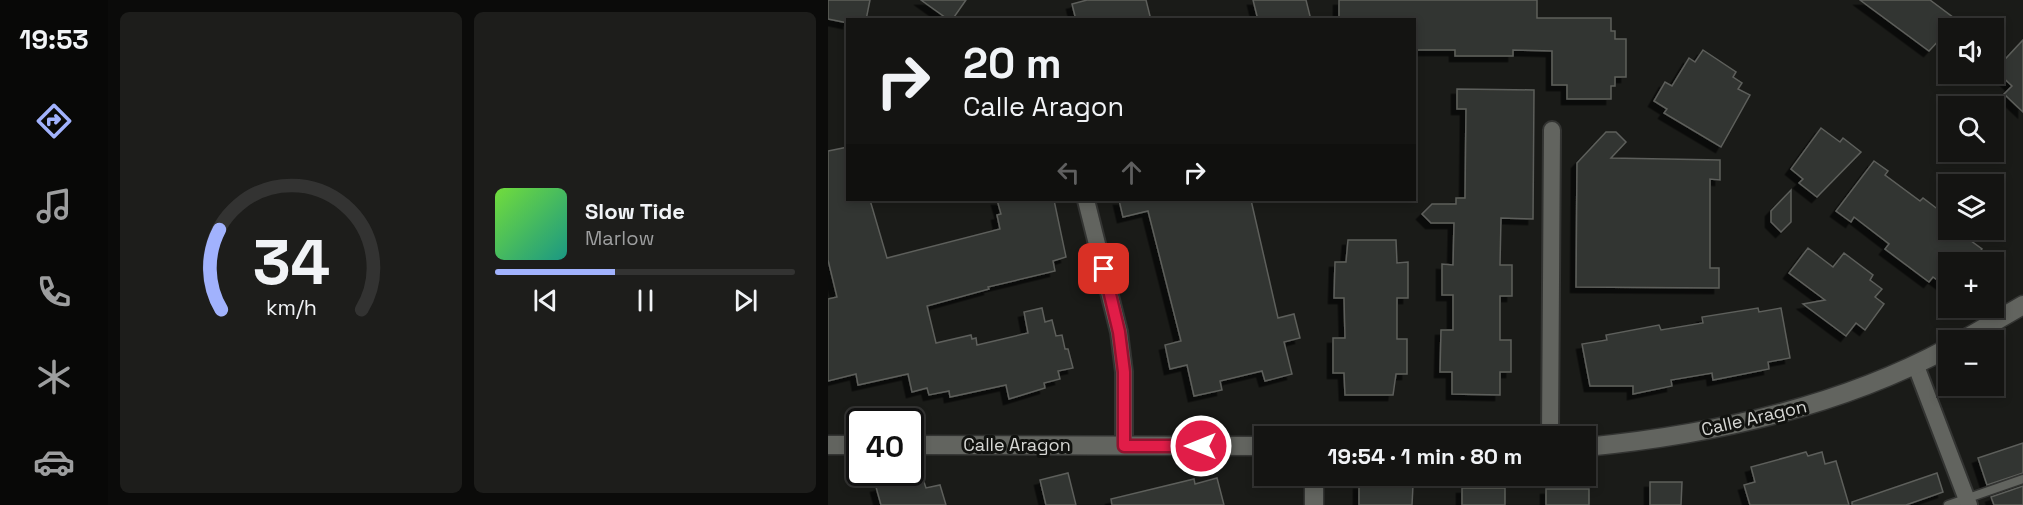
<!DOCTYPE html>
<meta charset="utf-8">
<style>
:root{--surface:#141412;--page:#1d1d1b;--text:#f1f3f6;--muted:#9d9e9f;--line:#333332;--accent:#a1b2fd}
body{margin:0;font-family:"Space Grotesk",sans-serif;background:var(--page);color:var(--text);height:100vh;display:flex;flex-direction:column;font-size:22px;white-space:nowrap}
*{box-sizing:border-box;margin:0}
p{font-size:20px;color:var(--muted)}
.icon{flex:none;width:33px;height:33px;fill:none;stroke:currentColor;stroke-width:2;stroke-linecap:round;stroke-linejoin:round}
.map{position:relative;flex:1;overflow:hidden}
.panel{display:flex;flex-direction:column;gap:12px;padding:12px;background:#0b0b0a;width:720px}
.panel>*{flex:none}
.banner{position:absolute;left:18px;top:18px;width:570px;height:183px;border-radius:0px;box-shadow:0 3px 9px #0003,0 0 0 2px var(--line);background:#141412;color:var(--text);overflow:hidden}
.tools{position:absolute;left:1110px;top:18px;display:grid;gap:12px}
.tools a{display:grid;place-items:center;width:66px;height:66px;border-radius:0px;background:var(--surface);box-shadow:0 3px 9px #0003,0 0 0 2px var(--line);font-size:30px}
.speed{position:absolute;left:18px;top:408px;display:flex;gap:12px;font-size:30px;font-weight:700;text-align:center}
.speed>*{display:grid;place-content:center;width:78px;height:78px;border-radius:50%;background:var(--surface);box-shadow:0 3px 9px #0003,0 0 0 2px var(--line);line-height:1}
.speed .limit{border:3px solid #111;border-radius:9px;background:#fff;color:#111}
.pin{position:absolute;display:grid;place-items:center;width:51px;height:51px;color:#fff;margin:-26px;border-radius:12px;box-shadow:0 3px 9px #0006}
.me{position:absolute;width:66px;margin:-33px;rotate:270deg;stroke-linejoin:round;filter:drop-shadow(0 0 4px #0008)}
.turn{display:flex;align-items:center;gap:21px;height:126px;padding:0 18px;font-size:27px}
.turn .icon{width:78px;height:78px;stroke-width:2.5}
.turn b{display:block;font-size:42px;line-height:51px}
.lanes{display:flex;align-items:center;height:57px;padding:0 18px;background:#0003;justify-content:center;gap:30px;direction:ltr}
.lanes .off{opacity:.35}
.panel .card{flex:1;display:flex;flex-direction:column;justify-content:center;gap:9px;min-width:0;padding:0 21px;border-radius:9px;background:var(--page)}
.panel .dial{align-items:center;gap:0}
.dial svg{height:156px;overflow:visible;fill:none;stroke:var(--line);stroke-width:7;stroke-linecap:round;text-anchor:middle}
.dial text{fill:var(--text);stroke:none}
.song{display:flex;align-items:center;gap:18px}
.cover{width:72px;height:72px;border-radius:9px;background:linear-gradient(135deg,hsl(100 70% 55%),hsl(170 70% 35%))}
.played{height:6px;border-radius:3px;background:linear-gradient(90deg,var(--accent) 40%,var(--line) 40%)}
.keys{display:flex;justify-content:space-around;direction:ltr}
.panel .tiles{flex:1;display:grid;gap:12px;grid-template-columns:repeat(2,1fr)}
.trip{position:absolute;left:426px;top:426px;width:342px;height:60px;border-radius:0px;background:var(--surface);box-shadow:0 3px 9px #0003,0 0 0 2px var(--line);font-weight:600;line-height:60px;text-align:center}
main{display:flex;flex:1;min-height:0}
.menu{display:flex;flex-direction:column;width:108px;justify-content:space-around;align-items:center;background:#080807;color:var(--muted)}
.menu .icon{width:42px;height:42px}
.menu .selected{color:var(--accent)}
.menu b{font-size:27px;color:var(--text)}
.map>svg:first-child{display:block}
</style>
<main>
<nav class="menu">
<b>19:53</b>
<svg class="icon selected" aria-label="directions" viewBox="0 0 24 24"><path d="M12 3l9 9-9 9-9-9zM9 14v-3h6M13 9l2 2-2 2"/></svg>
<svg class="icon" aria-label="music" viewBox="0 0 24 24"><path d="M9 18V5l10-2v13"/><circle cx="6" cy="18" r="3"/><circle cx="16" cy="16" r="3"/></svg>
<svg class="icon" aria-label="phone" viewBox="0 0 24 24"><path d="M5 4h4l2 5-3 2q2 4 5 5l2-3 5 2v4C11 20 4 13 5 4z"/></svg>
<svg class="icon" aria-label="climate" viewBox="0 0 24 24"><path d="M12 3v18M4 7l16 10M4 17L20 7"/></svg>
<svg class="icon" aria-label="car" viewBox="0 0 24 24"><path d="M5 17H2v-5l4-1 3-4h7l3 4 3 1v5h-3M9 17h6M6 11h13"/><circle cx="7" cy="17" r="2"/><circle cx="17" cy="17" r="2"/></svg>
</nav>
<section class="panel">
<div class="tiles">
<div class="card dial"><svg viewBox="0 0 100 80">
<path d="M14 69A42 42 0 1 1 86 69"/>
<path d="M14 69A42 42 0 0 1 13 28" stroke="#a1b2fd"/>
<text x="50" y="56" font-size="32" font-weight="700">34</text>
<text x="50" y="72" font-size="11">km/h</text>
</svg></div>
<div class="card">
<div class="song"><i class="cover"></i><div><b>Slow Tide</b><p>Marlow</p></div></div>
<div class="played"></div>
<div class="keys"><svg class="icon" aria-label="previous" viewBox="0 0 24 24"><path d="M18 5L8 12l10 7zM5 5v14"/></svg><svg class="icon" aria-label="pause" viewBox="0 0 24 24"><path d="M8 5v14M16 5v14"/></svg><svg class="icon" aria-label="next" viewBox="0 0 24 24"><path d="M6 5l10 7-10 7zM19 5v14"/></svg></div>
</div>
</div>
</section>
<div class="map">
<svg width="1195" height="505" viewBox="0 0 1195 505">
<defs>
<filter id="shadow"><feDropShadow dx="-5.5" dy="5.5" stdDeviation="0" flood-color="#0009"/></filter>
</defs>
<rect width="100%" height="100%" fill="#1a1b18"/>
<g fill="#323430" stroke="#5d5f5b" stroke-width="1.5" filter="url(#shadow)">
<polygon points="0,0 42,0 38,20 20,20 20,23 0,19"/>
<polygon points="93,0 138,0 124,20 121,20"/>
<polygon points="259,0 318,0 323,20 248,20 244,4"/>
<polygon points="425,0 478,0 483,20 430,20"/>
<polygon points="511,0 709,0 709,18 783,18 783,31 787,31 787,39 798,39 798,77 787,77 787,86 783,86 783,99 739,99 739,85 724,85 724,51 685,50 685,56 627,56 627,50 586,50 586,20 511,20"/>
<polygon points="1032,0 1102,0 1126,18 1112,37 1113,38 1101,51"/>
<polygon points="1195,40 1195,112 1176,94 1184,86 1167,70"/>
<polygon points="875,50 908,72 905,77 914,83 910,89 922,95 893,147 836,113 839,109 826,101 837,82 844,86 861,58 867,62"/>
<polygon points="629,89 706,90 705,219 673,218 672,265 684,265 684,296 672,296 672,340 683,340 683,372 672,372 672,395 624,394 624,372 612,372 613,330 625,330 625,295 614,295 614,264 625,265 626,223 603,223 594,214 604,204 628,204 628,198 637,198 638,109 629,109"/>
<polygon points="993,128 1012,142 1015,138 1033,152 989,197 971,183 975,179 963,169"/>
<polygon points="778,132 788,132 798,142 783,158 892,160 892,180 882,179 882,268 891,268 891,288 748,287 749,163"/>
<polygon points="20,147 20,200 42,200 59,258 172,229 169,215 173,214 169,200 226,200 238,257 225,261 227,271 160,287 161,289 99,306 108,343 143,335 144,339 148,338 149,345 200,333 196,312 214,308 217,322 224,320 228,336 234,335 237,349 240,349 245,368 230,371 232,379 216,383 217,388 181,399 178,385 122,397 121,391 101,395 99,388 84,392 80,374 30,385 28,374 0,381 0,299 9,297 0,260 0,151"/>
<polygon points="1046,161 1060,171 1057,175 1092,201 1095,198 1120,217 1120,230 1128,230 1154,249 1144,262 1120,262 1120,288 1105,277 1101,282 1057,249 1061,244 1026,217 1023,222 1008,211"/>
<polygon points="963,190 963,222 953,232 943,222 943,211"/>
<polygon points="291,200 423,200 450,318 466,314 472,338 456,342 464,374 437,381 434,371 392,381 394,390 366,396 359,365 342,369 337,345 353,341 320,211 295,217"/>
<polygon points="520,240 568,240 569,263 580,262 580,298 569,298 569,339 579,339 579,374 568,374 565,395 517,395 516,373 505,373 505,338 517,338 516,298 506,298 507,262 518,262"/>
<polygon points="980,248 1005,267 1016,253 1045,275 1042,280 1054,289 1047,297 1056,304 1037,330 1028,323 1018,336 975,304 997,300 961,273"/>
<polygon points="930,308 931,312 953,308 962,358 940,362 941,369 885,380 884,373 843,380 844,386 805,394 805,386 762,386 754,344 779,340 778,335 831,325 833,330 875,323 874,317"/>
<polygon points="1195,443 1195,473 1159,485 1150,458"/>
<polygon points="978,452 980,456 994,452 997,464 1008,461 1021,505 922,505 916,485 927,482 923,467"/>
<polygon points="240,473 248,505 218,505 212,480"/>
<polygon points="1109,473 1115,492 1078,505 1024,505 1024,502"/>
<polygon points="94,476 98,488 112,485 118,505 53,505 48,487"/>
<polygon points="389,478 396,505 284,505 283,499 366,479 367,484"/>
<polygon points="822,482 854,482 853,505 822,505"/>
<polygon points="531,484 585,485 584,505 531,505"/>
<polygon points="1195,486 1195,505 1166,505 1163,497"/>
<rect x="634" y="488" width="43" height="17"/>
<rect x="718" y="489" width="43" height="16"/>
</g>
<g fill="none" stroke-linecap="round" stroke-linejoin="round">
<g stroke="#333432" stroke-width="11">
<polyline id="lane" points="1120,505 1195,479"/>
</g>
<g stroke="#333432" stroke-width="20">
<g id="street">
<polyline points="258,200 291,332 296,372 296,446"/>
<polyline points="1088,366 1141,505"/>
<polyline points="722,436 724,130"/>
</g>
</g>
<g stroke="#333432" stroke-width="21">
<g id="secondary">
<polyline points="1135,340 1195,305"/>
<polyline points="0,445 32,445"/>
<polyline points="82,445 436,446"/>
<path d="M758,447C882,435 1009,408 1120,348"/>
<polyline points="486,476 486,505"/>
</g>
</g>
<use href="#lane" stroke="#62645f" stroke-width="8"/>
<use href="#street" stroke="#62645f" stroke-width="16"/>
<use href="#secondary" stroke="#62645f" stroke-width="18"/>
</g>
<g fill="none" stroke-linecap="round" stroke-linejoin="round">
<g stroke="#92132f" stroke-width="15">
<polyline id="route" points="276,269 291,332 296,372 296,446 373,446"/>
</g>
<use href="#route" stroke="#e11d48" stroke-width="10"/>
</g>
<g text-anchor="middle" stroke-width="6" stroke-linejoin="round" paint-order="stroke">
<g font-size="18" fill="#d6d7d4" stroke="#11120f">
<text transform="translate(926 418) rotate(-13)" y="6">Calle Aragon</text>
<text x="189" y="451">Calle Aragon</text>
</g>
</g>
</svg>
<div class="tools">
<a><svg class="icon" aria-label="sound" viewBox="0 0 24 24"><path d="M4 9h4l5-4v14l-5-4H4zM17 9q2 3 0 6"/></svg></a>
<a><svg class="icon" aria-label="search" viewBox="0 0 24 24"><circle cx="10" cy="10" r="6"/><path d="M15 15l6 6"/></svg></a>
<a><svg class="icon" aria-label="layers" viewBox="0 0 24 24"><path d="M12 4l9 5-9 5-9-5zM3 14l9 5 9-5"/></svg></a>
<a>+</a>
<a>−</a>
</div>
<div class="speed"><div class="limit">40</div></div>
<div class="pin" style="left:276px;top:269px;background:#d93025"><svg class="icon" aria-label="arrive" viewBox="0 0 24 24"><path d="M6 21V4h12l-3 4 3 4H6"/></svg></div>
<svg class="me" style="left:373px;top:446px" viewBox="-20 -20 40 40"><circle r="17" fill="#e11d48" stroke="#fff" stroke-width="3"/><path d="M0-11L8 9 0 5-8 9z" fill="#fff"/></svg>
<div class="trip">19:54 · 1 min · 80 m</div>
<div class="banner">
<div class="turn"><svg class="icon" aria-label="right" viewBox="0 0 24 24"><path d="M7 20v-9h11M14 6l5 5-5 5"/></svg><div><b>20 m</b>Calle Aragon</div></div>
<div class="lanes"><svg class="icon off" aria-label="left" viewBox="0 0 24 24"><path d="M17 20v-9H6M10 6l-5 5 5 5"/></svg><svg class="icon off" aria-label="ahead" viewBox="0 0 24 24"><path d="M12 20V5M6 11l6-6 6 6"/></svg><svg class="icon" aria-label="right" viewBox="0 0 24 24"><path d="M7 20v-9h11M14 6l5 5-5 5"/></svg></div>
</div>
</div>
</main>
